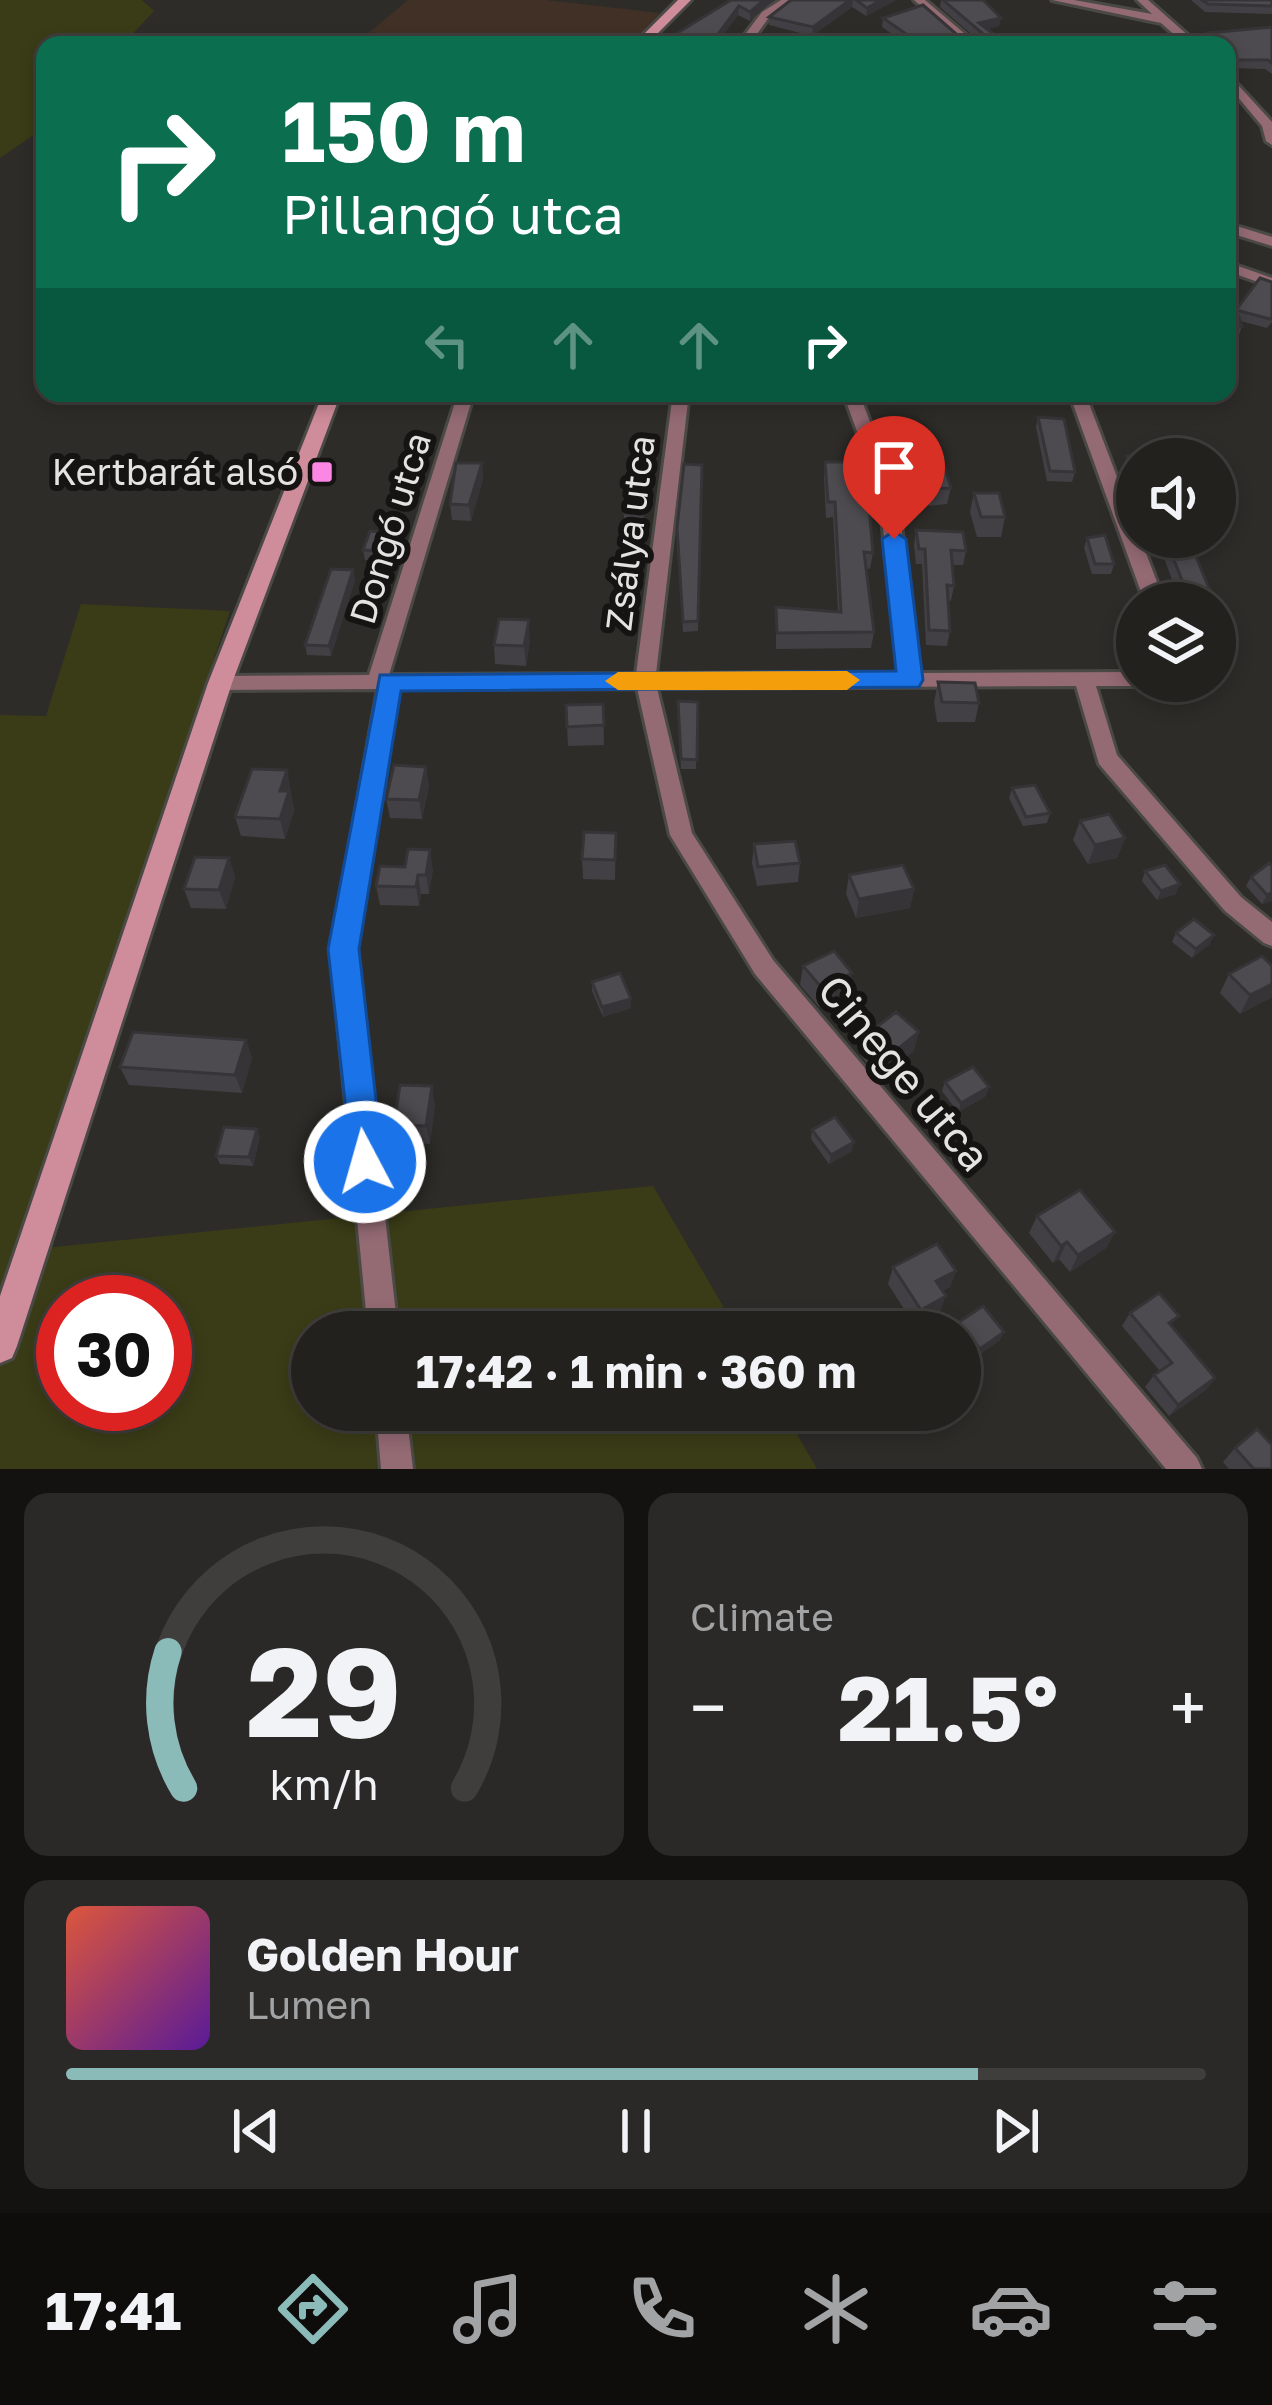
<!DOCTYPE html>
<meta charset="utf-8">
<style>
:root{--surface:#22211e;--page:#2a2927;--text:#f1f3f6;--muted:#a2a3a4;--line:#3f3e3c;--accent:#8bbbb9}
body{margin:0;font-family:"Golos Text",sans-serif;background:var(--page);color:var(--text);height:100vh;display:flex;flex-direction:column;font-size:45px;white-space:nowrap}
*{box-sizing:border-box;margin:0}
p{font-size:39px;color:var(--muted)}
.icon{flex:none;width:66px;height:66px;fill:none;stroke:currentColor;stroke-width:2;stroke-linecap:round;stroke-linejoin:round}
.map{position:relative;height:1469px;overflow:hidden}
.details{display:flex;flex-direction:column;gap:24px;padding:24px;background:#131210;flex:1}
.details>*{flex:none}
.guide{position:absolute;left:36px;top:36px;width:1200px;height:366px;border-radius:24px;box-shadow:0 6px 18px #0003,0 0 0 3px var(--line);background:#0b6e4f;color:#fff;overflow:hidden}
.controls{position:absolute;left:1116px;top:438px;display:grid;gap:24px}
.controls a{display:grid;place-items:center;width:120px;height:120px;border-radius:50%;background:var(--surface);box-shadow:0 6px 18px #0003,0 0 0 3px var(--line);font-size:60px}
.speed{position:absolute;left:36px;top:1275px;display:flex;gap:24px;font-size:60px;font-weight:700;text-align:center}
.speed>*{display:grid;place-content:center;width:156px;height:156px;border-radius:50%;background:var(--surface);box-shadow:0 6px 18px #0003,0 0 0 3px var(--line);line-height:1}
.speed .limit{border:18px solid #d22;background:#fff;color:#111}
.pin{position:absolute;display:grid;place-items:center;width:102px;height:102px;color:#fff;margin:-123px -51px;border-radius:50% 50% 50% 0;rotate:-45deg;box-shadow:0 0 12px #0007}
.pin .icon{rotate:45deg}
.me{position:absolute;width:132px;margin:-66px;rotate:354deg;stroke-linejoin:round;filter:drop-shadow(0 0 9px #0008)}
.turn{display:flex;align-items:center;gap:42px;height:252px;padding:0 48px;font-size:54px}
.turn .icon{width:156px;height:156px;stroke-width:2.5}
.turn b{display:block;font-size:84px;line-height:102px}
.lanes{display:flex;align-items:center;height:114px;padding:0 48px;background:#0003;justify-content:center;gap:60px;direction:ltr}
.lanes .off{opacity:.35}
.big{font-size:90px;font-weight:700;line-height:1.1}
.details .widget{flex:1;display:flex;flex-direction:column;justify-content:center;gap:18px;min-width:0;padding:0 42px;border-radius:24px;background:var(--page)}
.details .dial{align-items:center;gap:0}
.dial svg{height:312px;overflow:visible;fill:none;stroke:var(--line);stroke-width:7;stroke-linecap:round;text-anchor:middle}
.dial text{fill:var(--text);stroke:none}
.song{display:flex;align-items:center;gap:36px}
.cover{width:144px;height:144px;border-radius:18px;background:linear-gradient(135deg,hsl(10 70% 55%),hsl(270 70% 35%))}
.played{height:12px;border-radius:6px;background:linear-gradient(90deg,var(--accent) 80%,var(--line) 80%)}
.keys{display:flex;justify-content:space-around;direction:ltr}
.heat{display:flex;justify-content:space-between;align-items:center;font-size:66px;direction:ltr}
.details .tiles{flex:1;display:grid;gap:24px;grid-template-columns:1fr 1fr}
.widget:last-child{grid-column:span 2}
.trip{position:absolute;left:291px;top:1311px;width:690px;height:120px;border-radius:60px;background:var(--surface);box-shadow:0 6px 18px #0003,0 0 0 3px var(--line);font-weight:700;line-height:120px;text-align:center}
.tab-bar{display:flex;height:192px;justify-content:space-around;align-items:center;background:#0e0d0c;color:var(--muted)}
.tab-bar .icon{width:84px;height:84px}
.tab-bar .on{color:var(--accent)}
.tab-bar b{font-size:54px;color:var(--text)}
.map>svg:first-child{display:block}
</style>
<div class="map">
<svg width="1272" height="1469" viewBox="0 0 1272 1469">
<rect width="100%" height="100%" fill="#2d2c28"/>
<polygon fill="#403025" points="408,0 547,0 660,13 630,45 354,45"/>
<g fill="#3a3c17" fill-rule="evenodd">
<polygon points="0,0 142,0 154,11 122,45 45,45 45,127 0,158"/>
<path d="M81,604L230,611L15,1251L653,1186L738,1332H312V1410H783L817,1469H0V715L46,716ZM63,1302H165V1404H63Z"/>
</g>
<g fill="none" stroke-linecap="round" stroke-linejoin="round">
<g stroke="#4a4946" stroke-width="6">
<g id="street">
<polygon points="781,0 794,0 770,16 749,45 737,45 762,12"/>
<polygon points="914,0 925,0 978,45 965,45"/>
<polygon points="1052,0 1074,0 1152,14 1137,0 1148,0 1199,45 1186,45 1161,23"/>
<polygon points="1227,73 1272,122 1272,145 1266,141 1262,126 1227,84"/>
<polygon points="1227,223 1272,237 1272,246 1227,232"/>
<polygon points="1227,262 1272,278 1272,287 1227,271"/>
<polygon points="458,393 474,393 389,675 636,674 673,393 689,393 656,674 899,673 879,492 843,393 859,393 897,492 919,673 1137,672 1137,681 1146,681 1137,686 1096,686 1117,755 1241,897 1272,922 1272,946 1264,943 1225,911 1099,764 1076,686 657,688 692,833 773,960 1197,1458 1202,1469 1166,1469 755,974 670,835 637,688 398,689 355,949 398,1332 368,1332 331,949 378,689 220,690 210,683 220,676 369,675"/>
<polygon points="1069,393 1085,393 1165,603 1145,603"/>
<polygon points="376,1410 406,1410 413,1469 381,1469"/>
</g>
</g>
<g stroke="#4a4946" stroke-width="6">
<g id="secondary">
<polygon points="678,0 691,0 646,45 633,45"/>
<polygon points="323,393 341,393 232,683 17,1346 12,1358 0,1363 0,1296 208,683"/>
</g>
</g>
<use href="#street" fill="#946a73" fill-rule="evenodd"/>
<use href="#secondary" fill="#cf8c9a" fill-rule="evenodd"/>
</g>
<g fill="#424044">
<polygon points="731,0 774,0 750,21 738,15 716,45 674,44 674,35"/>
<polygon points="791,0 896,0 866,16 852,7 812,36 769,25 769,17"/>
<polygon points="941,0 983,0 1001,18 999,26 987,29 1008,45 908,45 882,27 883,18 963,40 979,41 940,7"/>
<polygon points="1191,0 1272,0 1272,14 1205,12"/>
<polygon points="1272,27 1272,74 1265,69 1227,68 1206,42 1208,33"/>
<polygon points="1260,278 1272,322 1267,328 1240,321 1242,326 1239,335 1227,335 1227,286 1236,310"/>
<polygon points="1038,417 1075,472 1072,482 1047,481 1036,427"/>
<polygon points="914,453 951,488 947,504 929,506 922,490 916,490 911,470"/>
<polygon points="1127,456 1137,459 1137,516 1122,472"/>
<polygon points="825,462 851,488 873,553 870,569 866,568 874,632 871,648 776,649 776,607 838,611 833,517 826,518 824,478"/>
<polygon points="482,463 483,479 471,521 452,520 450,504"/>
<polygon points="647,463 643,525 624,523 624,513"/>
<polygon points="702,465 698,631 683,632 677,528"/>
<polygon points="974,493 1005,517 1001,537 977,537 970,512"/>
<polygon points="916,530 966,551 963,565 952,565 954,586 951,601 948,600 950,631 947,646 926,645 922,564 916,564 914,545"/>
<polygon points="393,533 394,542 388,561 365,560 363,550"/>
<polygon points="1158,537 1188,537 1215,603 1181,603 1157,540"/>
<polygon points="1087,538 1114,564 1111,574 1092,574 1084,548"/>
<polygon points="353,570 355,580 331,656 307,655 305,645"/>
<polygon points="1215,603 1223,623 1218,637 1215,637"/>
<polygon points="530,640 526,666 495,664 494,645"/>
<polygon points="938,682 979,703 975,722 937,722 934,702"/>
<polygon points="698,702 696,769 681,769 678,711"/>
<polygon points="603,704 604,745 568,746 566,705"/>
<polygon points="426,767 429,786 422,819 390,818 386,799"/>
<polygon points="287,770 294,811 285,839 241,836 235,817"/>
<polygon points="1012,788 1050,813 1047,823 1023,826 1009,798"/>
<polygon points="1080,821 1125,838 1117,858 1088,864 1073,840"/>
<polygon points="616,833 615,880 583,879 582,859"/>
<polygon points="754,844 800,863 798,882 757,886 752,863"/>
<polygon points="229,858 235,877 226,909 191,908 184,889"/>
<polygon points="1272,866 1272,901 1262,904 1246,886 1251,877"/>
<polygon points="433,869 429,894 421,894 419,906 380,905 376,886"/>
<polygon points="1145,871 1176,894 1157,900 1142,881"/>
<polygon points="849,875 914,889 910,908 856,918 846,894"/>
<polygon points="1176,933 1210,944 1192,958 1172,942"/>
<polygon points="803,966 848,992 819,1007 800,985"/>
<polygon points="1272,966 1272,997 1240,1014 1220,993 1229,974"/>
<polygon points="592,982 631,1008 603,1017 592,991"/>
<polygon points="864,1037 914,1051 879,1078 860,1055"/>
<polygon points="246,1040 252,1058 242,1093 129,1085 120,1067"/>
<polygon points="945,1082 986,1096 958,1112 942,1091"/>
<polygon points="435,1104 430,1144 398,1142 394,1125"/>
<polygon points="812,1130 852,1151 829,1164 811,1139"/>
<polygon points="260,1137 253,1166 220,1164 216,1156"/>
<polygon points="1037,1216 1115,1232 1106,1248 1070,1272 1059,1259 1053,1263 1029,1233"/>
<polygon points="893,1267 956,1271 950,1287 942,1291 940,1312 915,1326 888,1284"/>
<polygon points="1130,1313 1172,1327 1215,1378 1206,1390 1169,1416 1145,1387 1154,1375 1160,1371 1122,1326"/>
<polygon points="959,1322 1000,1340 976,1357 960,1336 960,1332 956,1330"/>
<polygon points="1235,1448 1272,1469 1229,1469 1223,1462"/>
</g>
<g fill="#363437">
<polygon points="764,0 774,0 750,21 750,12"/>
<polygon points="850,0 853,0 852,7 812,36 813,27"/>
<polygon points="881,0 896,0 866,16 867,8"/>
<polygon points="739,6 738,15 716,45 710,45"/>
<polygon points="1001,18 999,26 980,31 979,23"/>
<polygon points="482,463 483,479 471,521 469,505"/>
<polygon points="393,533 394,542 388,561 387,551"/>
<polygon points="353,570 355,580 331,656 329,646"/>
<polygon points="529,620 530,640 526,666 524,646"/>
<polygon points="426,767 429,786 422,819 419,800"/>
<polygon points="287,770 294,811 285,839 280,819 280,791"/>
<polygon points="1125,838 1117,858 1088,864 1095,845"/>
<polygon points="430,850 433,869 429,894 426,875"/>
<polygon points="229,858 235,877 226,909 219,890"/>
<polygon points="418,875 421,894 419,906 416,887"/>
<polygon points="1180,884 1176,894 1157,900 1161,891"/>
<polygon points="914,889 910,908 856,918 859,899"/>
<polygon points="1272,893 1272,901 1262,904 1267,895"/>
<polygon points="1214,935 1210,944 1192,958 1196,949"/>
<polygon points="852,973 848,992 819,1007 822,988"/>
<polygon points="1272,984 1272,997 1240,1014 1250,995"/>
<polygon points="631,999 631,1008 603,1017 602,1007"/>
<polygon points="919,1032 914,1051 879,1078 884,1060"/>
<polygon points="246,1040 252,1058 242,1093 235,1075"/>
<polygon points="432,1086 435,1104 430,1144 426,1126"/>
<polygon points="989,1087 986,1096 958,1112 961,1103"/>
<polygon points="257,1129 260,1137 253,1166 249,1157"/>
<polygon points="854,1142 852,1151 829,1164 831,1155"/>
<polygon points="1115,1232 1106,1248 1070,1272 1078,1255"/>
<polygon points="1067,1242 1059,1259 1053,1263 1061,1246"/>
<polygon points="956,1271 950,1287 930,1297 936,1281"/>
<polygon points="128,1279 132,1287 128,1302 120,1302"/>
<polygon points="946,1296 940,1312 915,1326 921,1310"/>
<polygon points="1004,1332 1000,1340 976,1357 980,1349"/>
<polygon points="1215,1378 1206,1390 1169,1416 1178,1405"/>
</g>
<g fill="#4d4b4f" stroke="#363437" stroke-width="3">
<polygon points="731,0 764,0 750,12 739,6 710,45 678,45 684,36 674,35"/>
<polygon points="791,0 850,0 813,27 769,17"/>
<polygon points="856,0 881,0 867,8"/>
<polygon points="943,0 983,0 1001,18 979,23 1008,45 922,45 883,18 923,5 963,40 979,41 982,33"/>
<polygon points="1202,0 1272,0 1272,6 1208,4"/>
<polygon points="1272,27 1272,63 1268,60 1227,60 1227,45 1190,45 1221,43 1208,33"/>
<polygon points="1260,278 1272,282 1272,317 1270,319 1236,310 1242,326 1227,325 1227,286 1236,310"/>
<polygon points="1038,417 1064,419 1075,472 1050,471"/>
<polygon points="914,453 941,454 951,488 932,489 925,474 918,474"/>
<polygon points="1127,456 1148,456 1149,459 1137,459 1137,486"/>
<polygon points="825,462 848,462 851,488 862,488 868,495 873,553 864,552 874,632 777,633 776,607 841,612 835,502 828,502"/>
<polygon points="456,463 482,463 469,505 450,504"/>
<polygon points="629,463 647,463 643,515 624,513"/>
<polygon points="684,464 702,465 698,621 683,622 677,528"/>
<polygon points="974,493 999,493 1005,517 981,517"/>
<polygon points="916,530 963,532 966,551 951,550 954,586 947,585 950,631 929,630 925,549 919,549"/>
<polygon points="370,531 393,533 387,551 363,550"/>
<polygon points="1105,535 1114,564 1095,564 1087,538"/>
<polygon points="1165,537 1188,537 1215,603 1191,603"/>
<polygon points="331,569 353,570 329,646 305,645"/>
<polygon points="1215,603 1223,623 1215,623"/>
<polygon points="499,619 529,620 524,646 494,645"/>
<polygon points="938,682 975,683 979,703 942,702"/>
<polygon points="678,701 698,702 697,760 681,759"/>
<polygon points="603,704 604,725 567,727 566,705"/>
<polygon points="394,765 426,767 419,800 386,799"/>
<polygon points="252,769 287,770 280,791 289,791 280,819 235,817"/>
<polygon points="1035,785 1050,813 1026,817 1012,788"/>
<polygon points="1109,814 1125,838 1095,845 1080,821"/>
<polygon points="584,832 616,833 615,860 582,859"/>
<polygon points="795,841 800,863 758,867 754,844"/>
<polygon points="408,849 430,850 426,875 418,875 416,887 376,886 380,866 405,867"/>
<polygon points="195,857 229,858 219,890 184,889"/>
<polygon points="1269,863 1272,866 1272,893 1267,895 1251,877"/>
<polygon points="903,865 914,889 859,899 849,875"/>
<polygon points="1165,865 1180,884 1161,891 1145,871"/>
<polygon points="1194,919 1214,935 1196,949 1176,933"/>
<polygon points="834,951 852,973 822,988 803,966"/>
<polygon points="1262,956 1272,966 1272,984 1250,995 1229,974"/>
<polygon points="620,973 631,999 602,1007 592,982"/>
<polygon points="896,1012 919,1032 884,1060 864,1037"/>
<polygon points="133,1032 246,1040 235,1075 120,1067"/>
<polygon points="973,1067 989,1087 961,1103 945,1082"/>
<polygon points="400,1085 432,1086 426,1126 394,1125"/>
<polygon points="835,1117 854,1142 831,1155 812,1130"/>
<polygon points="224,1127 257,1129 249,1157 216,1156"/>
<polygon points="1080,1190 1115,1232 1078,1255 1067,1242 1061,1246 1037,1216"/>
<polygon points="937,1244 956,1271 936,1281 946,1296 921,1310 893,1267"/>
<polygon points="128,1279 120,1302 87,1302 93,1280"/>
<polygon points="1159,1293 1179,1316 1169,1323 1215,1378 1178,1405 1154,1375 1172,1363 1130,1313"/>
<polygon points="983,1306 1004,1332 980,1349 959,1322"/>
<polygon points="1257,1429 1272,1445 1272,1469 1254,1469 1235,1448"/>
</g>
<polygon fill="#1a73e8" stroke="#114b97" stroke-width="3" points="894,531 906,539 923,680 919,687 401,691 359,949 383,1162 378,1173 365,1178 353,1173 328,949 380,675 896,671 882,539"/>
<polygon fill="#f59e0b" points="847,671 860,680 847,690 618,690 605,681 618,672"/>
<rect fill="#fc86e3" stroke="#151413" stroke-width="4.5" x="310" y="460" width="24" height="24" rx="6"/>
<g text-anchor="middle" stroke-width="12" stroke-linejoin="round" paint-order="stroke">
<g font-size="36" fill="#e4e3e1" stroke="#151413" text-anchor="end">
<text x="298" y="485">Kertbarát alsó</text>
</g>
<g font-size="36" fill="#e4e3e1" stroke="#151413">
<text transform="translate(390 528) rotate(-73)" y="13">Dongó utca</text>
<text transform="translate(630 533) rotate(-83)" y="13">Zsálya utca</text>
</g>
<g font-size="42" fill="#e4e3e1" stroke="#151413">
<text transform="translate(904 1073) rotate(50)" y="15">Cinege utca</text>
</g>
</g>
</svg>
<div class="controls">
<a><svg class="icon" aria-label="sound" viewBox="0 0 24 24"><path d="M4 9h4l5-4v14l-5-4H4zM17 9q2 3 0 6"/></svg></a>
<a><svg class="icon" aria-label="layers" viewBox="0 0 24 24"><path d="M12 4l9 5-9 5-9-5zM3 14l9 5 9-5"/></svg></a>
</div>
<div class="speed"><div class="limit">30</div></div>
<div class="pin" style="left:894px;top:539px;background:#d93025"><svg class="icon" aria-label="arrive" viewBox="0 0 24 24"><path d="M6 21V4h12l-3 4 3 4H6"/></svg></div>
<svg class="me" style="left:365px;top:1162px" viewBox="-20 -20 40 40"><circle r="17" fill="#1a73e8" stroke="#fff" stroke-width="3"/><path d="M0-11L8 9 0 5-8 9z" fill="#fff"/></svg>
<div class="trip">17:42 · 1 min · 360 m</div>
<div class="guide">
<div class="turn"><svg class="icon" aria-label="right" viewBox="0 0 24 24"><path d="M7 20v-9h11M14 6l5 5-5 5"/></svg><div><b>150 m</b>Pillangó utca</div></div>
<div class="lanes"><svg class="icon off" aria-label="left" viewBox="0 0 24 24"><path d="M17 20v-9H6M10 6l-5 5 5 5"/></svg><svg class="icon off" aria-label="ahead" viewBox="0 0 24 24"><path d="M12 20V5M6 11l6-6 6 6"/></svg><svg class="icon off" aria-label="ahead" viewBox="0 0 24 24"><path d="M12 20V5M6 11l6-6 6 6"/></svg><svg class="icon" aria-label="right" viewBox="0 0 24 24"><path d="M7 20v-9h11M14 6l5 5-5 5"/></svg></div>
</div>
</div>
<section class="details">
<div class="tiles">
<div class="widget dial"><svg viewBox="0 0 100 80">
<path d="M14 69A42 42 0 1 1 86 69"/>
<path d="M14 69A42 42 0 0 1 10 34" stroke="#8bbbb9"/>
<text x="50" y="56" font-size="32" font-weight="700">29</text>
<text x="50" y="72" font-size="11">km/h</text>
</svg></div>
<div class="widget"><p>Climate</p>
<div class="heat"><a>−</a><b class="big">21.5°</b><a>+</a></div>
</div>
<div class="widget">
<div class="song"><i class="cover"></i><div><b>Golden Hour</b><p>Lumen</p></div></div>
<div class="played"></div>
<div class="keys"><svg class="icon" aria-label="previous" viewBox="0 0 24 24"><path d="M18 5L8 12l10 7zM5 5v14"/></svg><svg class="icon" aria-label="pause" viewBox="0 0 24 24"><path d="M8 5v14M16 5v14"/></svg><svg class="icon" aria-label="next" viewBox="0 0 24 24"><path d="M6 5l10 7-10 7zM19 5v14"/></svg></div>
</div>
</div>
</section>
<nav class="tab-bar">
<b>17:41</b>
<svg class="icon on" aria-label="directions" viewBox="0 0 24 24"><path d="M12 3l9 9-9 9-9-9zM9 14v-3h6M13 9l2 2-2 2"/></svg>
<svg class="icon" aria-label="music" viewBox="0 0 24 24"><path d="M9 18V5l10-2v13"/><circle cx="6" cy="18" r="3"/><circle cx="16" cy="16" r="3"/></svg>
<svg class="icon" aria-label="phone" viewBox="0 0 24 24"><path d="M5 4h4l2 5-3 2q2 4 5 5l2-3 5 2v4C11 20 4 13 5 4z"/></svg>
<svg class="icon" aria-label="climate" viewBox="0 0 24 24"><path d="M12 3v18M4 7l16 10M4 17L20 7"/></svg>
<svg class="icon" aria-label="car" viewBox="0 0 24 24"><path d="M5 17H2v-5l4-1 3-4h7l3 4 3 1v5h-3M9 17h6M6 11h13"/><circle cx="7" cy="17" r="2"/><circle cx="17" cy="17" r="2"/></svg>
<svg class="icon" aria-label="filters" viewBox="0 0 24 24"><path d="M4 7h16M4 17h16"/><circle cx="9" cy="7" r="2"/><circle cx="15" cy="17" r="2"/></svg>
</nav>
